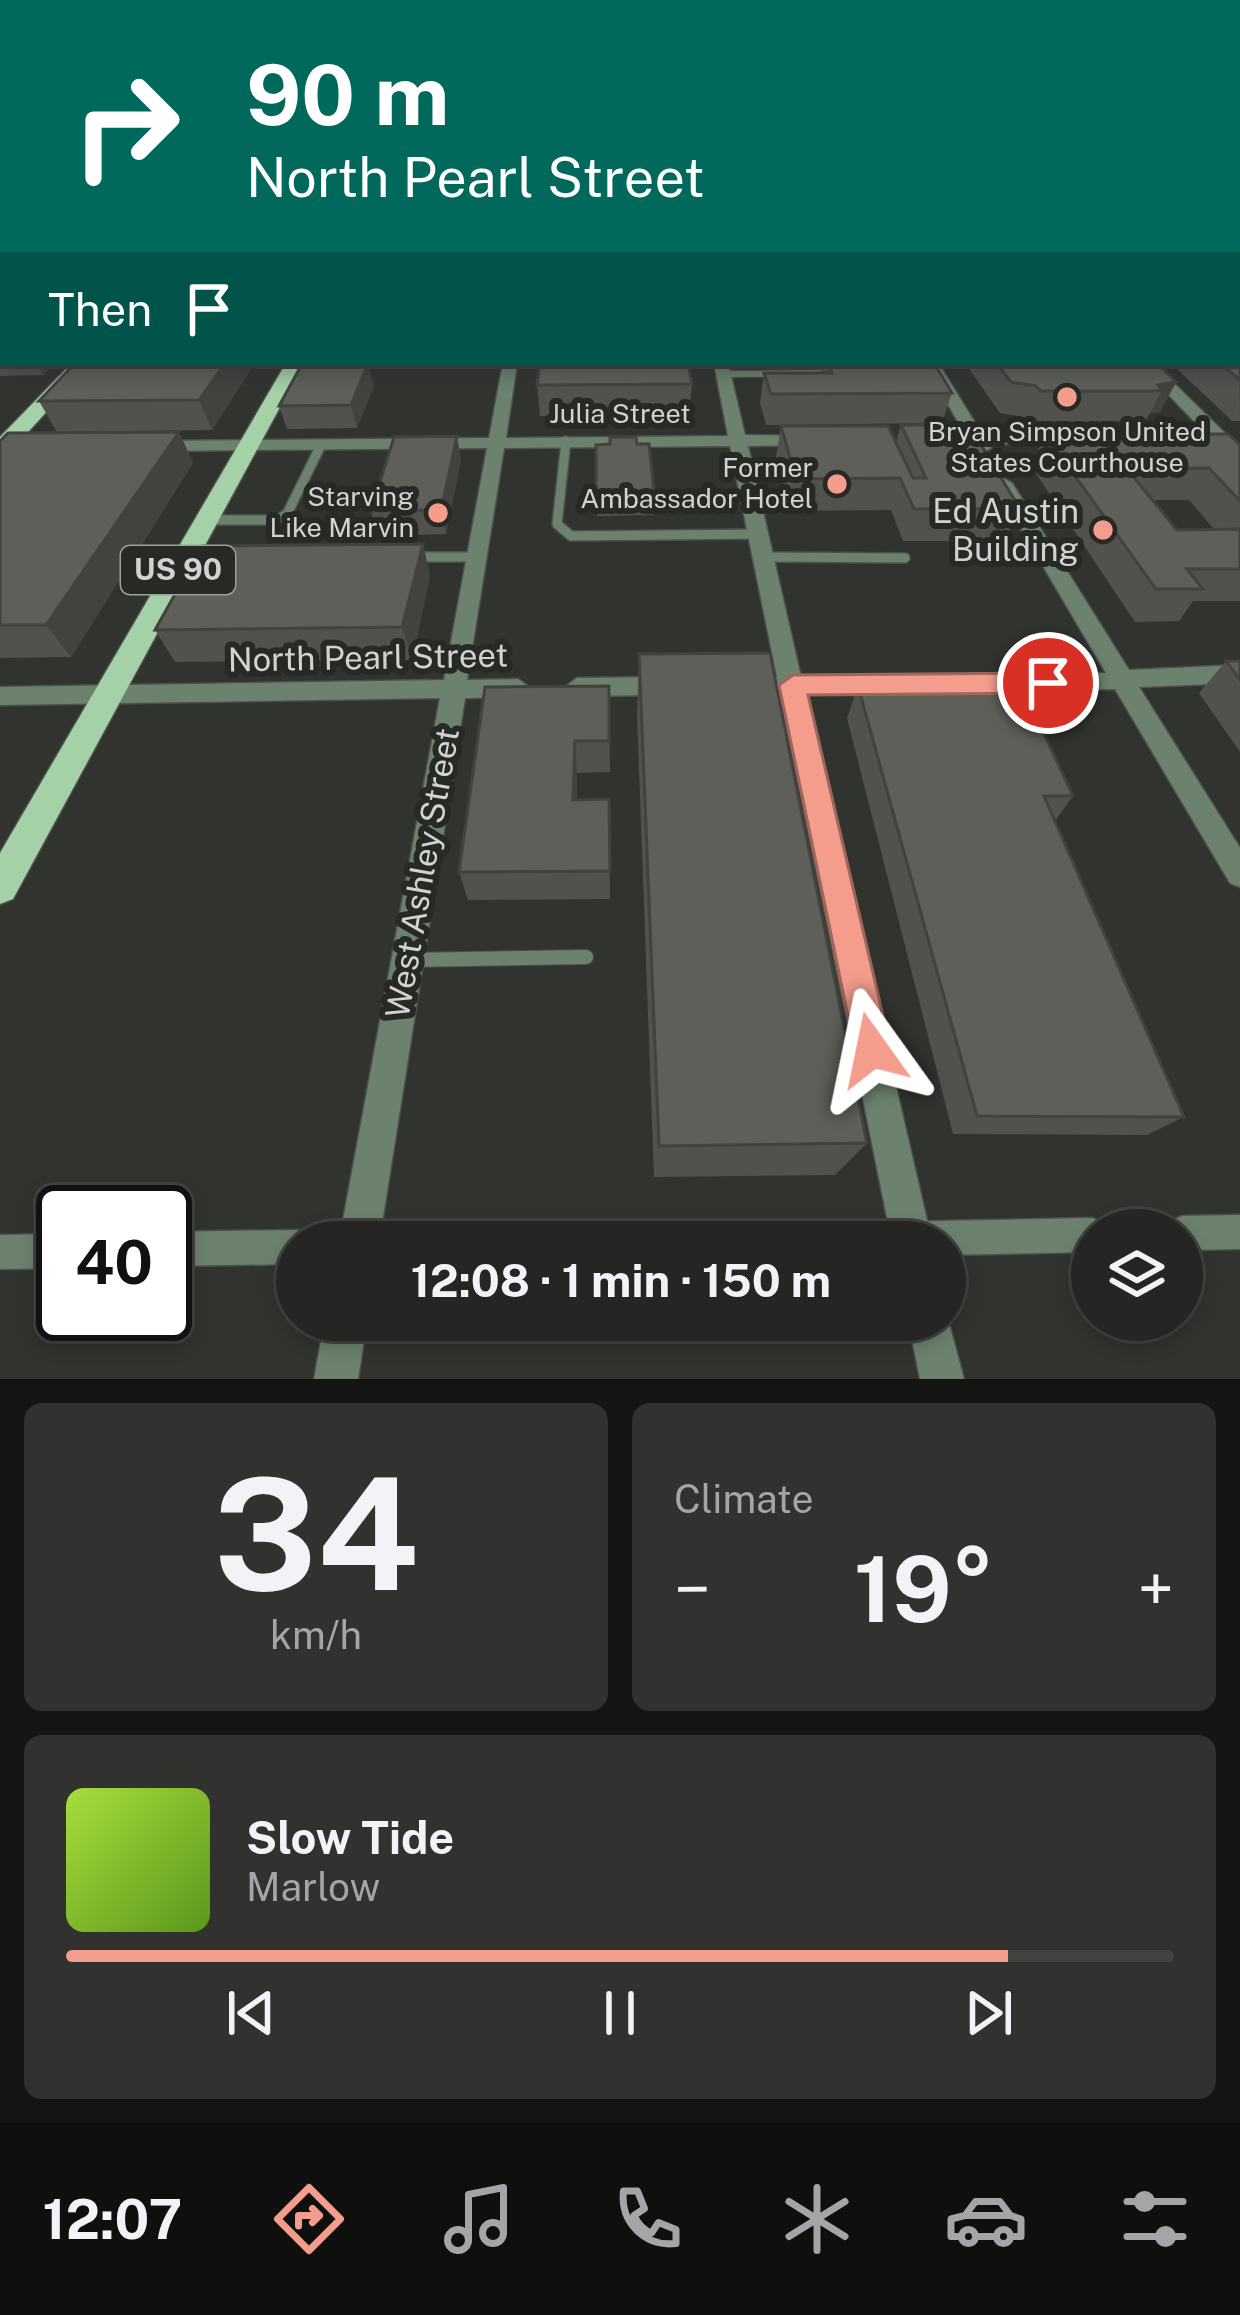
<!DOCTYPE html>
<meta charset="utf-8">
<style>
:root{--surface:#252623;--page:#313230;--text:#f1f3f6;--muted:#a3a5a6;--line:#424341;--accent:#f49d8d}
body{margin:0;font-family:"Public Sans",sans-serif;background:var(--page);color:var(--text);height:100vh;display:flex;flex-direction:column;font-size:45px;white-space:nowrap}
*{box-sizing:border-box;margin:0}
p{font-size:39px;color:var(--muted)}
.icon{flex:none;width:66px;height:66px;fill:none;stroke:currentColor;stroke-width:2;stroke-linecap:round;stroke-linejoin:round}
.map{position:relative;height:1379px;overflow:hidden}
.panel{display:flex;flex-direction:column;gap:24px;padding:24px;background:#141513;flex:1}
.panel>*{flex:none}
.hud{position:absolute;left:0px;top:0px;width:1242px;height:366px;box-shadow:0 6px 18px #0003,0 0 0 3px var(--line);background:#00695c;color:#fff;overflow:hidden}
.fabs{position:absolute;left:1071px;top:1209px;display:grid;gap:24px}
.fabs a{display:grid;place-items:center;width:132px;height:132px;border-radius:50%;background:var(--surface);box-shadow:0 6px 18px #0003,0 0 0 3px var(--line);font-size:60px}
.speed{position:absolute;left:36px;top:1185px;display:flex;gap:24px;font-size:60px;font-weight:700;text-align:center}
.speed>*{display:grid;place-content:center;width:156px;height:156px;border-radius:50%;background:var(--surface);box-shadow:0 6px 18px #0003,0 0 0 3px var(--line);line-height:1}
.speed .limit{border:6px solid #111;border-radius:18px;background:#fff;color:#111}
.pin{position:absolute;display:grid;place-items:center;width:102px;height:102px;color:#fff;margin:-51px;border:6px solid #fff;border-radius:50%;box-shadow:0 3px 12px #0007}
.me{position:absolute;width:132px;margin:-66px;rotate:348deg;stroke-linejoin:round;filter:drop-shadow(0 0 9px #0008)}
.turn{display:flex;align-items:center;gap:42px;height:252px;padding:0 48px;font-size:54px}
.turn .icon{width:156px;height:156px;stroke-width:2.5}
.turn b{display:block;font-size:84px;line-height:102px}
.then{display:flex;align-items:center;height:114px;padding:0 48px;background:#0003;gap:24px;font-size:45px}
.big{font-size:90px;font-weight:700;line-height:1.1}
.panel .card{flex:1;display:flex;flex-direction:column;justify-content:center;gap:18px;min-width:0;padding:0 42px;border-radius:18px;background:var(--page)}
.panel .dial{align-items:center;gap:0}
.dial b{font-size:156px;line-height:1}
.song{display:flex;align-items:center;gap:36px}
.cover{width:144px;height:144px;border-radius:18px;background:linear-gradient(135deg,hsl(80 70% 55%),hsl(90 70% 35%))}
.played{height:12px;border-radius:6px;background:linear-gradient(90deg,var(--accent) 85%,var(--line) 85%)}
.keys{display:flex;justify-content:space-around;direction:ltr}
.heat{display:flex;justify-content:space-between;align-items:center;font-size:66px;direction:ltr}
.panel .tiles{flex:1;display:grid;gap:24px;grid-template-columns:1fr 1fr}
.card:last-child{grid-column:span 2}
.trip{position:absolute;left:276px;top:1221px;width:690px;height:120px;border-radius:60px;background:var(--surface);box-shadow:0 6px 18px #0003,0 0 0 3px var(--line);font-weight:700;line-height:120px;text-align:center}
.tab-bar{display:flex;height:192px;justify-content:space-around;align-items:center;background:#0f0f0e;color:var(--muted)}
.tab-bar .icon{width:84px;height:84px}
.tab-bar .on{color:var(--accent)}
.tab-bar b{font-size:54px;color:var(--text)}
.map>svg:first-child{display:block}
</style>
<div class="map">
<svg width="1240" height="1379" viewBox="0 0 1240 1379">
<rect width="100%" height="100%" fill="#31332f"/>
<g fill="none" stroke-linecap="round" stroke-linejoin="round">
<g stroke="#4e504c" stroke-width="8">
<polyline id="service-far2" points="724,374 834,373"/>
</g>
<g stroke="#4e504c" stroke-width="12">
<g id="service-far1">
<polyline points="566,441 557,524 571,536 759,534"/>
<polyline points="210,520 276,520 287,514 321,445"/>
<polyline points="414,557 477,557"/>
<polyline points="765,557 905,558"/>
</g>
</g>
<g stroke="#4e504c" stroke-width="16">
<polyline id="service" points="409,960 586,957"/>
</g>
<g stroke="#4e504c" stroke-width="3">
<g id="minor">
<polygon points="1240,1215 1240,1249 1182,1250 1182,1230 1166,1230 1170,1221 1182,1216"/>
<polygon points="1092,1218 1104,1223 1107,1230 1092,1230 1092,1252 945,1255 945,1242 724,1242 729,1230 741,1225"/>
<polygon points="297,1230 309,1235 312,1242 297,1242 297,1264 165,1266 165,1232"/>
<polygon points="63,1234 63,1268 0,1269 0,1235"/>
</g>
</g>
<g stroke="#4e504c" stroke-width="3">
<g id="tertiary">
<rect x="0" y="218" width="3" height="6"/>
<polygon points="503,363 517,363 506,438 728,436 714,363 728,363 745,435 818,436 821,440 812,445 748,446 801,677 1106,673 994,483 1003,478 1012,483 1129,670 1240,665 1240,683 1139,687 1240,848 1240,887 1230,883 1115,689 805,694 932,1242 892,1242 781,695 745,695 733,686 745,677 777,677 730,446 504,448 467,680 518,679 530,688 518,697 465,698 379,1242 339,1242 440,698 0,705 0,687 444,680 487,448 156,451 147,446 156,441 489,438"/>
<polygon points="924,363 938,363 982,434 1076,434 1085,439 1076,444 988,444 991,448 982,453 971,444 942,443 942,435 965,434"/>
<polygon points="1138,363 1153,363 1227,435 1227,443 1215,443"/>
<polygon points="668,677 680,686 668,695 577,696 565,687 577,678"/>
<polygon points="945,1309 964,1379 920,1379 908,1320 945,1320"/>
<polygon points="325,1320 367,1320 358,1379 314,1379"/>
</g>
</g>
<g stroke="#4e504c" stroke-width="3">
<g id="primary">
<polygon points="3,260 3,271 0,272 0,261"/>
<polygon points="72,363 91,363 8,454 0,455 0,437"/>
<polygon points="286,363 304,363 13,899 0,904 0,853"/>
</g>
</g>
<use href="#service-far2" stroke="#6c826e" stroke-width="6"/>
<use href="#service-far1" stroke="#6c826e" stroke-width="9"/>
<use href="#service" stroke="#6c826e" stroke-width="14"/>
<use href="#minor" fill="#6c826e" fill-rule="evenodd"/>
<use href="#tertiary" fill="#6c826e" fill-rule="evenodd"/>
<use href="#primary" fill="#a4d1a7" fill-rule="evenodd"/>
</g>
<g fill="#51524d" fill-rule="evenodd">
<polygon points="1239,265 1240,421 1232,421 1171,363 1239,363"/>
<rect x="0" y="297" width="3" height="36"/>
<polygon points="0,349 3,349 3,363 55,363 43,375 0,376"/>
<polygon points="75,363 255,363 212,430 57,432 39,401"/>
<polygon points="822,363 934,363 952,393 942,423 766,425 760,403 764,373 820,373"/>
<polygon points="965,363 1157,363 1176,382 1160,412 1149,414 1146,421 1028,422 1024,417 1000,413"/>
<polygon points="692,384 689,414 540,416 537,385"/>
<polygon points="374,386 357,428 287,429 279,406"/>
<polygon points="901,425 1020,509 1005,541 903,541 891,510 790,511 776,457 781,426 896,442"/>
<polygon points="179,432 193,463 71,657 0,658 0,441"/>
<path d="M1045,434L1240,445V601H1193L1179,621L1135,622L1031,466ZM1153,500H1189L1214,529L1177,530Z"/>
<polygon points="610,444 637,444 654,491 653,515 597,516 596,445"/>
<polygon points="461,460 446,534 378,536 371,511"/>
<polygon points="423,544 430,576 412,660 175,662 155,630"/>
<polygon points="639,654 867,1143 835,1175 654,1177 637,716"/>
<polygon points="1226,661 1240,661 1240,752 1199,693"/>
<polygon points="609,686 610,772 577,773 577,800 609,799 610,899 468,900 459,872"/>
<polygon points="858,686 1073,796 1055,821 1184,1117 1147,1135 953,1134 847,718"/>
</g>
<g fill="#42423e">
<polygon points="36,363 55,363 43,375"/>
<polygon points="225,363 255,363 212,430 199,400"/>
<polygon points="368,363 374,386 357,428 351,405"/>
<polygon points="1176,382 1160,412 1149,414 1162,391 1158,385"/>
<polygon points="179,432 193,463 71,657 46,625"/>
<polygon points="457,436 461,460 446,534 441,510"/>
<polygon points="423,544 430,576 412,660 402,627"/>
<polygon points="575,741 577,773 576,830 573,800"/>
</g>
<g fill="#5e5f59" stroke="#42423e" stroke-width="3">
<rect x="0" y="270" width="3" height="24"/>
<polygon points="1239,283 1240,283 1240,380 1220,363 1239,363"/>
<polygon points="75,363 225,363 199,400 39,401"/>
<polygon points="368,363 351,405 279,406 302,364"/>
<polygon points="540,363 688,363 692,384 537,385"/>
<polygon points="828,363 934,363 952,393 771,394 764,373 832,373"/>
<polygon points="996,363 1157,363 1176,382 1158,385 1162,391 1041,391 1036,386 1011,382"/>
<polygon points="901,425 969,425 1020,509 914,509 900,478 796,479 781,426 888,426 913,478 926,478"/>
<polygon points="179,432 46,625 0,625 0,441 8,433"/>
<polygon points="1045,434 1228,434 1240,445 1240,501 1209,468 1127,469 1177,530 1240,529 1240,569 1187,569 1203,589 1156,589"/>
<polygon points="457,436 441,510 371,511 394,437"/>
<polygon points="610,437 636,437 637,444 649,444 654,491 596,491 596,445 610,444"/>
<polygon points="423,544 402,627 155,630 202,546"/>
<polygon points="770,653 867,1143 659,1146 639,654"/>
<polygon points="1226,661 1240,661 1240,680"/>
<polygon points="609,686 609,741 575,741 573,800 609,799 610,871 459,872 485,687"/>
<polygon points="858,686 1022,686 1073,796 1044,796 1184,1117 977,1116"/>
</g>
<linearGradient id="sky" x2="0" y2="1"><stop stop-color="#1b1c1a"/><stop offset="0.51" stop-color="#485058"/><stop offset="1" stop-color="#485058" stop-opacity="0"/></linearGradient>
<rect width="1240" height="394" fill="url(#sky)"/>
<polygon fill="#f49d8d" stroke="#9f665c" stroke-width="3" points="1048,673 1062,683 1048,693 808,695 891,1050 885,1064 872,1069 858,1064 779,685 793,675"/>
<g fill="#f49d8d" stroke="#272925" stroke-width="4.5">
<circle cx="1067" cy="397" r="12"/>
<circle cx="837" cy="484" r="12"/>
<circle cx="438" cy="513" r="12"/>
<circle cx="1103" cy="530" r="12"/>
</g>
<g text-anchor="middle" stroke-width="12" stroke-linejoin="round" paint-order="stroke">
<g font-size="27" fill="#d1d3d0" stroke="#272925">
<text x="620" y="423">Julia Street</text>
</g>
<g font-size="27" fill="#d1d3d0" stroke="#272925" text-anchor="end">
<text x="1067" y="441" text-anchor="middle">Bryan Simpson United<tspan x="1067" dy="31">States Courthouse</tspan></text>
<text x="813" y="477">Former<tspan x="813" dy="31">Ambassador Hotel</tspan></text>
<text x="414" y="506">Starving<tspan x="414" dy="31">Like Marvin</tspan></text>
</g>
<rect fill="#272925" stroke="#9ea09d" stroke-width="3" x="121" y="546" width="114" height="48" rx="9"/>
<g font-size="30" font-weight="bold" fill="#d1d3d0">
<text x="178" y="580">US 90</text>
</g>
<g font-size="33" fill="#d1d3d0" stroke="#272925" text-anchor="end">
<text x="1079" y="523">Ed Austin<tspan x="1079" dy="38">Building</tspan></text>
</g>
<g font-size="33" fill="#d1d3d0" stroke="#272925">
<text transform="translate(368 657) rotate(-1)" y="12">North Pearl Street</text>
<text transform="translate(422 873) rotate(-80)" y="12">West Ashley Street</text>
</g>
</g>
</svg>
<div class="fabs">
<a><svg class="icon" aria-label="layers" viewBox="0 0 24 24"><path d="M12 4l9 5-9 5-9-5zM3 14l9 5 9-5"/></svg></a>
</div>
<div class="speed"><div class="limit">40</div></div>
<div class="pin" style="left:1048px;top:683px;background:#d93025"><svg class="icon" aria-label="arrive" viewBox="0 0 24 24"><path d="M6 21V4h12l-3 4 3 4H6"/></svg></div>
<svg class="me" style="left:872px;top:1050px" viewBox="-20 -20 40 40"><path d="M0-17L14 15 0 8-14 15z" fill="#f49d8d" stroke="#fff" stroke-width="4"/></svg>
<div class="trip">12:08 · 1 min · 150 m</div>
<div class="hud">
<div class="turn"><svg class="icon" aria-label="right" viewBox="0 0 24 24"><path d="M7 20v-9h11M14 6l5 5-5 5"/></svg><div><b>90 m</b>North Pearl Street</div></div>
<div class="then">Then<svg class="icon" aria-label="arrive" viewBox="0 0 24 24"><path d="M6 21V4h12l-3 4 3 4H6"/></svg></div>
</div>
</div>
<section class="panel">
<div class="tiles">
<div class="card dial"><b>34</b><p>km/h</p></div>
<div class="card"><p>Climate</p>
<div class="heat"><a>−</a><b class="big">19°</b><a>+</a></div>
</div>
<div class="card">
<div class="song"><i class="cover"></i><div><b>Slow Tide</b><p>Marlow</p></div></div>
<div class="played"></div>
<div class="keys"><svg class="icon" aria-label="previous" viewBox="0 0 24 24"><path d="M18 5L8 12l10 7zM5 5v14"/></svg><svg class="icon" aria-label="pause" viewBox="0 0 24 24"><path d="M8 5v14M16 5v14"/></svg><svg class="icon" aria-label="next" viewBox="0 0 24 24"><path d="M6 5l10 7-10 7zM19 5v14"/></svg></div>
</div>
</div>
</section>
<nav class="tab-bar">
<b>12:07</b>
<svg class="icon on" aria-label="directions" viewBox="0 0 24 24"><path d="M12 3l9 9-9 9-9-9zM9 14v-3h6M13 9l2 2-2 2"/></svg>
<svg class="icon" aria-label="music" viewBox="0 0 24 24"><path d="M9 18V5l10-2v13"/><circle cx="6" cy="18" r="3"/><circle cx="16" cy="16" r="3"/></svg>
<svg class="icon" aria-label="phone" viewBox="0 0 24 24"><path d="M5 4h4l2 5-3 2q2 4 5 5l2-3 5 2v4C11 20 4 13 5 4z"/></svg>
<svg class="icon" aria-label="climate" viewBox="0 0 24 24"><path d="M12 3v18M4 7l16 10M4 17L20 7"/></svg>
<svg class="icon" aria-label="car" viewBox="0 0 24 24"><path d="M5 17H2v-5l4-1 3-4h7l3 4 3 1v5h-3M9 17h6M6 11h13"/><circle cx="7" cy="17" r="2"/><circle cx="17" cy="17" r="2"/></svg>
<svg class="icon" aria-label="filters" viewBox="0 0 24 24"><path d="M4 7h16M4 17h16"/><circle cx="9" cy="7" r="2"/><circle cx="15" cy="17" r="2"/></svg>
</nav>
